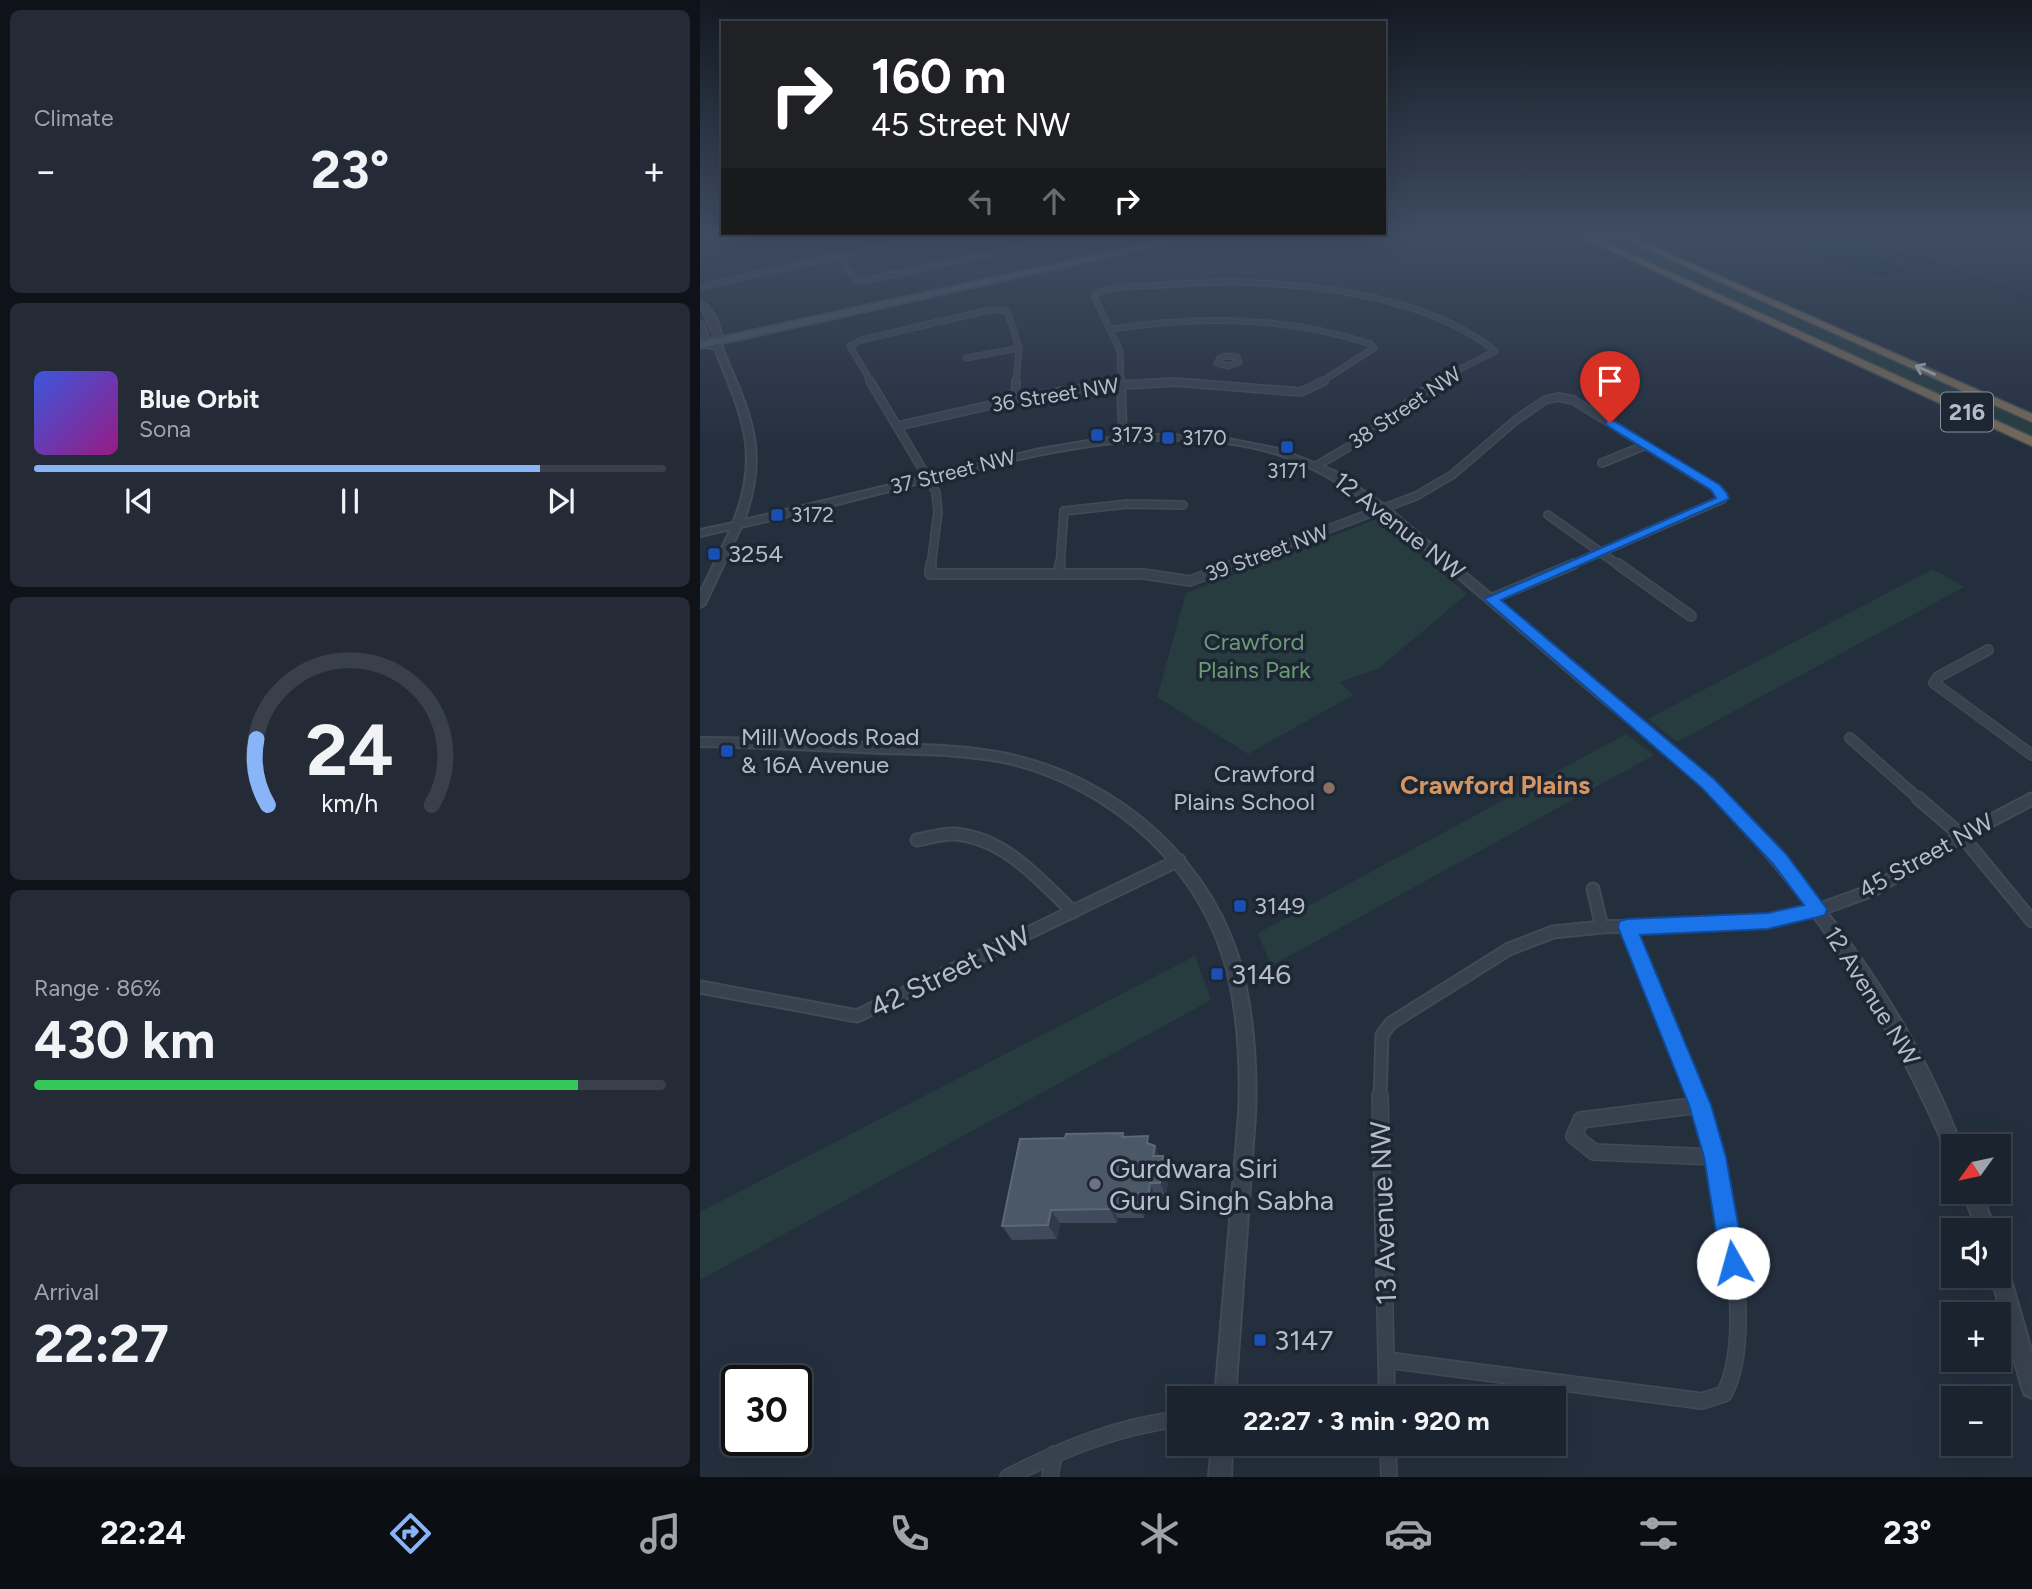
<!DOCTYPE html>
<meta charset="utf-8">
<style>
:root{--surface:#1b232e;--page:#242b36;--text:#f1f3f6;--muted:#a0a4aa;--line:#39404a;--accent:#8ab4f8}
body{margin:0;font-family:Figtree,sans-serif;background:var(--page);color:var(--text);height:100vh;display:flex;flex-direction:column;font-size:26px;white-space:nowrap}
*{box-sizing:border-box;margin:0}
p{font-size:23px;color:var(--muted)}
.icon{flex:none;width:38px;height:38px;fill:none;stroke:currentColor;stroke-width:2;stroke-linecap:round;stroke-linejoin:round}
.map{position:relative;flex:1;overflow:hidden}
.panel{display:flex;flex-direction:column;gap:10px;padding:10px;background:#0f1319;width:700px}
.panel>*{flex:none}
.banner{position:absolute;left:21px;top:21px;width:665px;height:214px;border-radius:0px;box-shadow:0 7px 28px #0002,0 0 0 2px var(--line);background:#202124;color:#fff;overflow:hidden}
.needle{width:46px;rotate:237deg}
.tools{position:absolute;left:1241px;top:1134px;display:grid;gap:14px}
.tools a{display:grid;place-items:center;width:70px;height:70px;border-radius:0px;background:var(--surface);box-shadow:0 7px 28px #0002,0 0 0 2px var(--line);font-size:35px}
.speed{position:absolute;left:21px;top:1365px;display:flex;gap:14px;font-size:35px;font-weight:700;text-align:center}
.speed>*{display:grid;place-content:center;width:91px;height:91px;border-radius:50%;background:var(--surface);box-shadow:0 7px 28px #0002,0 0 0 2px var(--line);line-height:1}
.speed .limit{border:4px solid #111;border-radius:10px;background:#fff;color:#111}
.pin{position:absolute;display:grid;place-items:center;width:60px;height:60px;color:#fff;margin:-72px -30px;border-radius:50% 50% 50% 0;rotate:-45deg;box-shadow:0 0 7px #0007}
.pin .icon{rotate:45deg}
.me{position:absolute;width:77px;margin:-38px;rotate:353deg;stroke-linejoin:round;filter:drop-shadow(0 0 5px #0008)}
.turn{display:flex;align-items:center;gap:24px;height:147px;padding:0 35px;font-size:32px}
.turn .icon{width:91px;height:91px;stroke-width:2.5}
.turn b{display:block;font-size:49px;line-height:60px}
.lanes{display:flex;align-items:center;height:66px;padding:0 35px;background:#0003;justify-content:center;gap:35px;direction:ltr}
.lanes .off{opacity:.35}
.big{font-size:52px;font-weight:700;line-height:1.1}
.panel .widget{flex:1;display:flex;flex-direction:column;justify-content:center;gap:10px;min-width:0;padding:0 24px;border-radius:10px;background:var(--page)}
.panel .dial{align-items:center;gap:0}
.dial svg{height:182px;overflow:visible;fill:none;stroke:var(--line);stroke-width:7;stroke-linecap:round;text-anchor:middle}
.dial text{fill:var(--text);stroke:none}
.song{display:flex;align-items:center;gap:21px}
.cover{width:84px;height:84px;border-radius:10px;background:linear-gradient(135deg,hsl(230 70% 55%),hsl(310 70% 35%))}
.played{height:7px;border-radius:4px;background:linear-gradient(90deg,var(--accent) 80%,var(--line) 80%)}
.keys{display:flex;justify-content:space-around;direction:ltr}
.heat{display:flex;justify-content:space-between;align-items:center;font-size:38px;direction:ltr}
.charge{height:10px;border-radius:5px;background:linear-gradient(90deg,#34c759 86%,var(--line) 0)}
.trip{position:absolute;left:467px;top:1386px;width:399px;height:70px;border-radius:0px;background:var(--surface);box-shadow:0 7px 28px #0002,0 0 0 2px var(--line);font-weight:700;line-height:70px;text-align:center}
.tabs{display:flex;height:112px;justify-content:space-around;align-items:center;background:#0b0e12;color:var(--muted)}
.tabs .icon{width:49px;height:49px}
.tabs .selected{color:var(--accent)}
.tabs b{font-size:32px;color:var(--text)}
main{display:flex;flex:1;min-height:0}
.map>svg:first-child{display:block}
</style>
<main>
<section class="panel">
<div class="widget"><p>Climate</p>
<div class="heat"><a>−</a><b class="big">23°</b><a>+</a></div>
</div>
<div class="widget">
<div class="song"><i class="cover"></i><div><b>Blue Orbit</b><p>Sona</p></div></div>
<div class="played"></div>
<div class="keys"><svg class="icon" aria-label="previous" viewBox="0 0 24 24"><path d="M18 5L8 12l10 7zM5 5v14"/></svg><svg class="icon" aria-label="pause" viewBox="0 0 24 24"><path d="M8 5v14M16 5v14"/></svg><svg class="icon" aria-label="next" viewBox="0 0 24 24"><path d="M6 5l10 7-10 7zM19 5v14"/></svg></div>
</div>
<div class="widget dial"><svg viewBox="0 0 100 80">
<path d="M14 69A42 42 0 1 1 86 69"/>
<path d="M14 69A42 42 0 0 1 9 40" stroke="#8ab4f8"/>
<text x="50" y="56" font-size="32" font-weight="700">24</text>
<text x="50" y="72" font-size="11">km/h</text>
</svg></div>
<div class="widget"><p>Range · 86%</p><b class="big">430 km</b><div class="charge"></div></div>
<div class="widget"><p>Arrival</p><b class="big">22:27</b></div>
</section>
<div class="map">
<svg width="1332" height="1477" viewBox="0 0 1332 1477">
<rect width="100%" height="100%" fill="#242f3e"/>
<g fill="#263c3f">
<polygon points="898,238 920,238 1332,422 1332,436"/>
<polygon points="677,519 767,594 679,668 640,682 653,695 548,754 457,697 486,593"/>
<polygon points="1233,569 1264,587 977,742 948,719"/>
<polygon points="926,734 954,755 571,966 558,933"/>
<polygon points="495,956 511,1000 0,1280 0,1212"/>
</g>
<polygon fill="#17263c" points="1077,238 1164,238 1164,247 1205,271 1185,277 1170,275"/>
<g fill="none" stroke-linecap="round" stroke-linejoin="round">
<polyline stroke="#17263c" stroke-width="2" points="1164,247 1231,262 1332,299"/>
<g stroke="#414a57" stroke-width="7">
<g id="minor-far4">
<polyline points="64,238 73,238"/>
<polyline points="137,255 155,279 163,281 326,246 327,243 322,238"/>
<polyline points="0,287 218,238"/>
<path d="M412,329C501,316 584,316 671,344L674,348L621,382"/>
<polygon points="526,356 537,357 539,362 528,366 517,363 520,358"/>
<polyline points="266,358 319,348"/>
<polyline points="171,382 150,346 161,340 289,310 304,310 308,313 319,348 316,382"/>
<path d="M421,382L420,351L395,298L396,293C415,286 440,286 460,285C560,277 713,285 795,351L735,382"/>
<polyline points="447,382 483,382"/>
</g>
</g>
<g stroke="#414a57" stroke-width="10">
<g id="minor-far3">
<polyline points="170,381 236,492 238,512 231,566"/>
<polyline points="421,381 423,438"/>
<polyline points="315,399 316,381"/>
<polyline points="198,426 326,397 391,387 475,382 601,392 624,381"/>
<polyline points="902,463 946,445"/>
<polyline points="616,466 655,443 738,381"/>
<polyline points="848,515 920,566"/>
<polyline points="360,566 364,511 428,504 483,505"/>
<polyline points="530,566 716,496 752,475 816,420 845,400 858,397 873,400 1015,488 1023,499 869,566"/>
</g>
</g>
<g stroke="#414a57" stroke-width="12">
<g id="minor-far2">
<polyline points="231,564 230,574 443,574 490,581 535,564"/>
<polyline points="918,564 991,616"/>
<polyline points="359,572 360,564"/>
<polyline points="791,599 874,564"/>
<polyline points="1288,650 1238,677 1234,683 1332,755"/>
<polyline points="1150,738 1220,800"/>
</g>
</g>
<g stroke="#414a57" stroke-width="15">
<g id="minor-far1">
<polyline points="1218,798 1262,836 1332,921"/>
<path d="M217,840C229,838 242,833 255,834C305,838 340,880 373,912"/>
<polyline points="893,889 902,927"/>
<polyline points="927,927 997,1098"/>
<polyline points="0,987 157,1016 479,860"/>
<polyline points="680,1098 682,1035 691,1023 809,949 853,932 902,927 1068,921 1118,910 1173,890 1262,836 1332,799"/>
</g>
</g>
<g stroke="#414a57" stroke-width="18">
<g id="minor">
<polyline points="680,1096 687,1398"/>
<polyline points="1000,1105 881,1120 874,1136 894,1152 1015,1157"/>
<path d="M687,1360L1002,1401L1024,1394C1059,1329 1020,1165 996,1096"/>
<polyline points="688,1444 689,1477"/>
<path d="M308,1477C363,1449 418,1426 480,1419"/>
<polyline points="350,1477 354,1454"/>
</g>
</g>
<g stroke="#414a57" stroke-width="4">
<g id="tertiary">
<path d="M0,301C15,310 23,330 22,348C49,413 70,449 44,520L340,449L400,439L460,435L518,437L579,449L634,471L687,507L1013,781C1114,887 1210,1007 1261,1146H1253V1155L1247,1152C1188,1015 1111,896 1005,789C972,756 933,727 897,697C825,635 753,573 681,511C646,488 614,465 574,453C460,419 323,457 212,485C155,500 99,514 41,527L5,604L0,607V593L31,529L0,536V530L33,523C62,453 41,414 15,349L4,346L0,335V322L4,324L10,343L15,344C14,324 1,315 0,301Z"/>
<path d="M0,738C60,738 120,741 180,744C222,745 265,745 307,754C420,778 517,863 544,978C554,1024 557,1068 555,1115L535,1398H515L539,1115C541,1068 539,1023 529,978C504,870 413,788 308,763C266,754 223,754 181,753C120,750 60,747 0,746Z"/>
<polygon points="1263,1192 1281,1192 1295,1230 1277,1230"/>
<polygon points="1298,1257 1305,1259 1307,1266 1332,1353 1332,1398 1325,1395 1322,1388 1291,1276 1298,1276"/>
<polygon points="512,1444 532,1444 531,1477 509,1477"/>
</g>
</g>
<g stroke="#414a57" stroke-width="4">
<polygon id="secondary" points="478,238 491,238 0,348 0,342"/>
</g>
<g stroke="#434c59" stroke-width="3">
<g id="motorway">
<polygon points="884,238 895,238 1332,437 1332,446"/>
<polygon points="922,238 933,238 1332,414 1332,422"/>
</g>
</g>
<use href="#minor-far4" stroke="#38414e" stroke-width="5"/>
<use href="#minor-far3" stroke="#38414e" stroke-width="7"/>
<use href="#minor-far2" stroke="#38414e" stroke-width="9"/>
<use href="#minor-far1" stroke="#38414e" stroke-width="11"/>
<use href="#minor" stroke="#38414e" stroke-width="15"/>
<use href="#tertiary" fill="#38414e" fill-rule="evenodd"/>
<use href="#secondary" fill="#465061" fill-rule="evenodd"/>
<use href="#motorway" fill="#746855" fill-rule="evenodd"/>
</g>
<polygon fill="#3f4b5c" points="423,1133 424,1137 455,1146 459,1156 463,1156 469,1171 466,1197 456,1198 455,1207 445,1207 444,1218 418,1218 417,1223 360,1223 357,1239 312,1240 302,1226"/>
<g fill="#2f3b4b">
<polygon points="455,1146 461,1161 453,1156"/>
<polygon points="463,1156 469,1171 466,1197 460,1183"/>
<polygon points="450,1183 456,1198 455,1207 449,1193"/>
<polygon points="439,1193 445,1207 444,1218 438,1204"/>
<polygon points="411,1204 418,1218 417,1223 410,1209"/>
<polygon points="351,1210 360,1223 357,1239 348,1225"/>
</g>
<polygon fill="#4b5868" stroke="#5c6777" stroke-width="2" points="423,1133 422,1137 448,1136 447,1143 455,1146 453,1156 463,1156 460,1183 450,1183 449,1193 439,1193 438,1204 411,1204 410,1209 351,1210 348,1225 302,1226 320,1139 365,1138 366,1134"/>
<defs><path id="oneway-shaft" d="M-6 0H5M1.5-3L5.5 0L1.5 3" fill="none" stroke-width="1.6" stroke-linecap="round" stroke-linejoin="round" transform="scale(1.75)"/></defs>
<use stroke="#aeb4bd" href="#oneway-shaft" transform="translate(1225 370) rotate(-156)"/>
<linearGradient id="sky" x2="0" y2="1"><stop stop-color="#141a22"/><stop offset="0.53" stop-color="#3f4d63"/><stop offset="1" stop-color="#3f4d63" stop-opacity="0"/></linearGradient>
<rect width="1332" height="445" fill="url(#sky)"/>
<polygon fill="#1a73e8" stroke="#114b97" stroke-width="2" points="906,421 914,421 1020,485 1027,493 1029,499 801,600 1014,779 1086,854 1127,909 1125,915 1118,917 1068,929 940,935 1011,1105 1026,1157 1045,1263 1041,1272 1033,1275 1024,1272 1021,1263 1004,1157 989,1105 918,927 920,921 927,919 1068,913 1104,905 1073,864 1002,788 784,599 1016,498 1011,490 906,425"/>
<g fill="#1a4fb4" stroke="#1d2633" stroke-width="2.5">
<rect x="390" y="428" width="14" height="14" rx="3.5"/>
<rect x="461" y="431" width="14" height="14" rx="3.5"/>
<rect x="580" y="440" width="14" height="14" rx="3.5"/>
<rect x="70" y="508" width="14" height="14" rx="3.5"/>
<rect x="7" y="547" width="14" height="14" rx="3.5"/>
<rect x="20" y="744" width="14" height="14" rx="3.5"/>
<rect x="533" y="899" width="14" height="14" rx="3.5"/>
<rect x="510" y="967" width="14" height="14" rx="3.5"/>
<rect x="553" y="1333" width="14" height="14" rx="3.5"/>
</g>
<circle fill="#8d6e63" stroke="#1d2633" stroke-width="2.5" cx="629" cy="788" r="7"/>
<circle fill="#6b7280" stroke="#1d2633" stroke-width="2.5" cx="395" cy="1184" r="7"/>
<g text-anchor="middle" stroke-width="7" stroke-linejoin="round" paint-order="stroke">
<g font-size="21" fill="#b4bcc9" stroke="#1d2633">
<text transform="translate(355 395) rotate(-9)" y="7">36 Street NW</text>
<text transform="translate(705 408) rotate(-34)" y="7">38 Street NW</text>
<text transform="translate(253 472) rotate(-14)" y="7">37 Street NW</text>
<text transform="translate(567 553) rotate(-20)" y="7">39 Street NW</text>
</g>
<g font-size="21" fill="#b4bcc9" stroke="#1d2633" text-anchor="start">
<text x="411" y="442">3173</text>
<text x="482" y="445">3170</text>
<text x="587" y="478" text-anchor="middle">3171</text>
<text x="91" y="522">3172</text>
</g>
<rect fill="#1d2633" stroke="#878f9c" stroke-width="2" x="1241" y="392.5" width="52" height="39" rx="5"/>
<g font-size="23" font-weight="bold" fill="#b4bcc9">
<text x="1267" y="420">216</text>
</g>
<g font-size="24" fill="#b4bcc9" stroke="#1d2633">
<text transform="translate(699 526) rotate(38)" y="8">12 Avenue NW</text>
<text transform="translate(1226 856) rotate(-29)" y="8">45 Street NW</text>
<text transform="translate(1172 996) rotate(58)" y="8">12 Avenue NW</text>
</g>
<g font-size="24" fill="#b4bcc9" stroke="#1d2633" text-anchor="start">
<text x="28" y="562">3254</text>
<text x="41" y="745">Mill Woods Road<tspan x="41" dy="28">&amp; 16A Avenue</tspan></text>
<text x="615" y="782" text-anchor="end">Crawford<tspan x="615" dy="28">Plains School</tspan></text>
<text x="554" y="914">3149</text>
</g>
<g font-size="24" fill="#6b9a76" stroke="#1d2633">
<text x="554" y="650">Crawford<tspan x="554" dy="28">Plains Park</tspan></text>
</g>
<g font-size="26" font-weight="bold" fill="#d59563" stroke="#1d2633">
<text x="795" y="794">Crawford Plains</text>
</g>
<g font-size="28" fill="#b4bcc9" stroke="#1d2633">
<text transform="translate(250 971) rotate(-26)" y="10">42 Street NW</text>
<text transform="translate(683 1213) rotate(-92)" y="10">13 Avenue NW</text>
</g>
<g font-size="28" fill="#b4bcc9" stroke="#1d2633" text-anchor="start">
<text x="531" y="984">3146</text>
<text x="409" y="1178">Gurdwara Siri<tspan x="409" dy="32">Guru Singh Sabha</tspan></text>
<text x="574" y="1350">3147</text>
</g>
</g>
</svg>
<div class="tools">
<a><svg class="needle" viewBox="-14 -14 28 28"><path d="M0-13l5 13h-10z" fill="#e53935"/><path d="M0 13l5-13h-10z" fill="#a0a4aa"/></svg></a>
<a><svg class="icon" aria-label="sound" viewBox="0 0 24 24"><path d="M4 9h4l5-4v14l-5-4H4zM17 9q2 3 0 6"/></svg></a>
<a>+</a>
<a>−</a>
</div>
<div class="speed"><div class="limit">30</div></div>
<div class="pin" style="left:910px;top:423px;background:#d93025"><svg class="icon" aria-label="arrive" viewBox="0 0 24 24"><path d="M6 21V4h12l-3 4 3 4H6"/></svg></div>
<svg class="me" style="left:1033px;top:1263px" viewBox="-20 -20 40 40"><circle r="19" fill="#fff"/><path d="M0-13L10 11 0 6-10 11z" fill="#1a73e8"/></svg>
<div class="trip">22:27 · 3 min · 920 m</div>
<div class="banner">
<div class="turn"><svg class="icon" aria-label="right" viewBox="0 0 24 24"><path d="M7 20v-9h11M14 6l5 5-5 5"/></svg><div><b>160 m</b>45 Street NW</div></div>
<div class="lanes"><svg class="icon off" aria-label="left" viewBox="0 0 24 24"><path d="M17 20v-9H6M10 6l-5 5 5 5"/></svg><svg class="icon off" aria-label="ahead" viewBox="0 0 24 24"><path d="M12 20V5M6 11l6-6 6 6"/></svg><svg class="icon" aria-label="right" viewBox="0 0 24 24"><path d="M7 20v-9h11M14 6l5 5-5 5"/></svg></div>
</div>
</div>
</main>
<nav class="tabs">
<b>22:24</b>
<svg class="icon selected" aria-label="directions" viewBox="0 0 24 24"><path d="M12 3l9 9-9 9-9-9zM9 14v-3h6M13 9l2 2-2 2"/></svg>
<svg class="icon" aria-label="music" viewBox="0 0 24 24"><path d="M9 18V5l10-2v13"/><circle cx="6" cy="18" r="3"/><circle cx="16" cy="16" r="3"/></svg>
<svg class="icon" aria-label="phone" viewBox="0 0 24 24"><path d="M5 4h4l2 5-3 2q2 4 5 5l2-3 5 2v4C11 20 4 13 5 4z"/></svg>
<svg class="icon" aria-label="climate" viewBox="0 0 24 24"><path d="M12 3v18M4 7l16 10M4 17L20 7"/></svg>
<svg class="icon" aria-label="car" viewBox="0 0 24 24"><path d="M5 17H2v-5l4-1 3-4h7l3 4 3 1v5h-3M9 17h6M6 11h13"/><circle cx="7" cy="17" r="2"/><circle cx="17" cy="17" r="2"/></svg>
<svg class="icon" aria-label="filters" viewBox="0 0 24 24"><path d="M4 7h16M4 17h16"/><circle cx="9" cy="7" r="2"/><circle cx="15" cy="17" r="2"/></svg>
<b>23°</b>
</nav>
